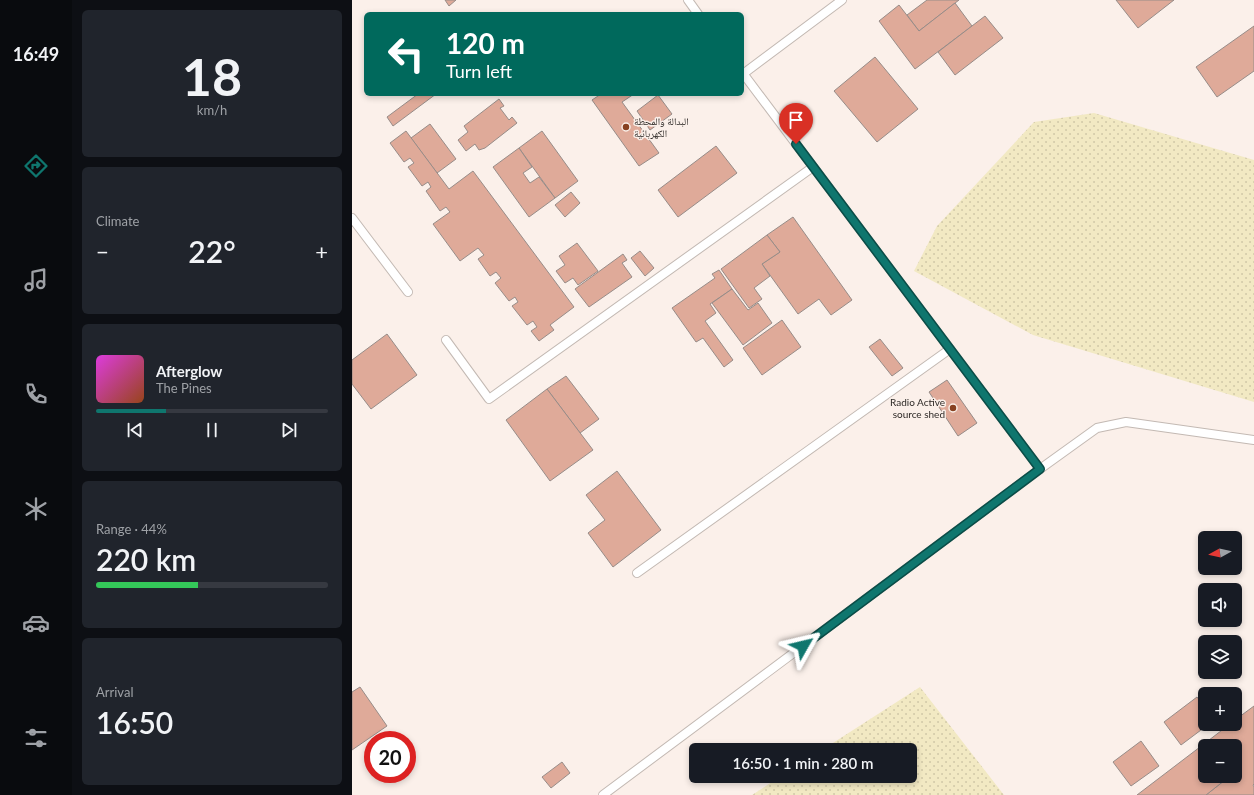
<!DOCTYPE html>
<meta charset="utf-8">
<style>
:root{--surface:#171b24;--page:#20242c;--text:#f1f3f6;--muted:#9ea1a6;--line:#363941;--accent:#0f766e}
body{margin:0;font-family:Lato,"Noto Naskh Arabic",sans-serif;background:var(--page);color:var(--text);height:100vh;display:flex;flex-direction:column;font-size:15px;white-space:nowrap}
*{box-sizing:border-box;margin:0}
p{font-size:13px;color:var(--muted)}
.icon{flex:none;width:22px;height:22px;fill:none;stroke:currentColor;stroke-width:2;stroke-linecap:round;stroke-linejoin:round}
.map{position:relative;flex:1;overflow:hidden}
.panel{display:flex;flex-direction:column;gap:10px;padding:10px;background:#0d0f14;width:280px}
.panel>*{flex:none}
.guide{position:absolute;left:12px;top:12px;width:380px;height:84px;border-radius:6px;box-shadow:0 2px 6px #0003;background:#00695c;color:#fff;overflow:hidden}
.needle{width:26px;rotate:262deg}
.controls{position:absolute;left:846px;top:531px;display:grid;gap:8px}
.controls a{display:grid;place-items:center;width:44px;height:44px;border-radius:6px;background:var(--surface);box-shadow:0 2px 6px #0003;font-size:20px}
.speed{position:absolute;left:12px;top:731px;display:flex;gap:8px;font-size:20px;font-weight:700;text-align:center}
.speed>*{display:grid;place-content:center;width:52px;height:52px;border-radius:50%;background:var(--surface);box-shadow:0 2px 6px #0003;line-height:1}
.speed .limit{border:6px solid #d22;background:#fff;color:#111}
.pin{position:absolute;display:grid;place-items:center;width:34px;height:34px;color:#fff;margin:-41px -17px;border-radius:50% 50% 50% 0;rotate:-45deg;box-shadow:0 0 4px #0007}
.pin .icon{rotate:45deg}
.me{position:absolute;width:44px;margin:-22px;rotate:53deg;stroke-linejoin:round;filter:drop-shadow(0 0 3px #0008)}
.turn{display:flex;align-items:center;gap:14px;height:84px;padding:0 16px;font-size:18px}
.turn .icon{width:52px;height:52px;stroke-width:2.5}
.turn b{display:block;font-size:28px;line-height:34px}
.big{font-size:30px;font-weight:600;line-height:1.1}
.panel .tile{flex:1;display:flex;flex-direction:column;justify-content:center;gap:6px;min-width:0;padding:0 14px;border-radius:6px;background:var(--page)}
.panel .dial{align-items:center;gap:0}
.dial b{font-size:52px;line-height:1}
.song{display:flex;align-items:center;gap:12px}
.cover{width:48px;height:48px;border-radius:6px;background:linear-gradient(135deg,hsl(300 70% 55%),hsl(20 70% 35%))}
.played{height:4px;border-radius:2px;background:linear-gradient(90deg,var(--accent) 30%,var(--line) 30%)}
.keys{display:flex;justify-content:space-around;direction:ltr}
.heat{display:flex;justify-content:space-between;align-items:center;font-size:22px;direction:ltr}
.charge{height:6px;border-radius:3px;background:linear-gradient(90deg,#34c759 44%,var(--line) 0)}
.trip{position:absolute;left:337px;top:743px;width:228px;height:40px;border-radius:6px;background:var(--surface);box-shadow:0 2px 6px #0003;font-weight:600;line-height:40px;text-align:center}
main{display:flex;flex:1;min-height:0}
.dock{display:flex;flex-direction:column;width:72px;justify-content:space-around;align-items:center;background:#090b0e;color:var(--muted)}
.dock .icon{width:28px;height:28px}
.dock .active{color:var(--accent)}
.dock b{font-size:18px;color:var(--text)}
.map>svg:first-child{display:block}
</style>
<main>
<nav class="dock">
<b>16:49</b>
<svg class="icon active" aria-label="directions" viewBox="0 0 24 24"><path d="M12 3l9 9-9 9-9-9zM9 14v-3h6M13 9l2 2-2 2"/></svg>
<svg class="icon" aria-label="music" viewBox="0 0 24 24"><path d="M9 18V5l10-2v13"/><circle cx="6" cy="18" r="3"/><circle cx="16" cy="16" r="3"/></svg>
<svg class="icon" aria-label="phone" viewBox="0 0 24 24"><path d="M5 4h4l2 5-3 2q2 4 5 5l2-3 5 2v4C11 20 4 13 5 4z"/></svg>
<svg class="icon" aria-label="climate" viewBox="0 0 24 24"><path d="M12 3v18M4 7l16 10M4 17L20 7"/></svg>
<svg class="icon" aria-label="car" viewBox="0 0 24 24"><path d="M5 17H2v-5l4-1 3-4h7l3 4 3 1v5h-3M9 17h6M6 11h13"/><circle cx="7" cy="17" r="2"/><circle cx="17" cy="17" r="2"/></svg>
<svg class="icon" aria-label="filters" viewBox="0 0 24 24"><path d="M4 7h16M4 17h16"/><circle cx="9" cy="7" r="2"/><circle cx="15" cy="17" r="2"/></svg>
</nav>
<section class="panel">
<div class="tile dial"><b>18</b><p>km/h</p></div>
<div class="tile"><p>Climate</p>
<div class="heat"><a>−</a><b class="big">22°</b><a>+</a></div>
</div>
<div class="tile">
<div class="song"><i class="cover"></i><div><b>Afterglow</b><p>The Pines</p></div></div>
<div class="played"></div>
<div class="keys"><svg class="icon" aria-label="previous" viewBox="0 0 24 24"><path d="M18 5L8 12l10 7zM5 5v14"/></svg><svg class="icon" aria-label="pause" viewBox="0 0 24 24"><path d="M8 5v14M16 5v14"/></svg><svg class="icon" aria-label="next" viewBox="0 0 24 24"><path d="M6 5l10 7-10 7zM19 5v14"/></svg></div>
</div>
<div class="tile"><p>Range · 44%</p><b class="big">220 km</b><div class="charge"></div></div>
<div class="tile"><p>Arrival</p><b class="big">16:50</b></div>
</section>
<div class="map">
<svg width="902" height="795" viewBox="0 0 902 795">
<defs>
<pattern id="sand-dots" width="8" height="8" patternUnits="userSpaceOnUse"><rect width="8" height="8" fill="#f2e9c3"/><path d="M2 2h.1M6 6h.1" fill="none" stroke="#d0c8a7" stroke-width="1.8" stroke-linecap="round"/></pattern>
</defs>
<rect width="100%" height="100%" fill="#fbf0ea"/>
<g fill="url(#sand-dots)">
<polygon points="742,113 902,160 902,402 681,335 562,271 585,226 682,122"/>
<polygon points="568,687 652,795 400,795 429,776 558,776 558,750 470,750"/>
</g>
<g fill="#dfaa99" stroke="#978c88">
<polygon points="93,0 104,0 97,6"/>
<polygon points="575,0 607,0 567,31 555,15"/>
<polygon points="764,0 822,0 786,28"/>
<polygon points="603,3 620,26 563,69 527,21 547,5 567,31"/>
<polygon points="633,16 651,38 603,75 586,52"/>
<polygon points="902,26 902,71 865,97 844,67"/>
<polygon points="523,57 566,109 525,142 482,91"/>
<polygon points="66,94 84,94 41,126 35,117"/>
<polygon points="249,94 282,94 270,102 307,153 287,166 240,100"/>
<polygon points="306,95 320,114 298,130 285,111"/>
<polygon points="147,99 152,106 148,108 157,120 160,117 165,123 133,148 127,150 123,144 114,151 106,140 116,132 112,126"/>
<polygon points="78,124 104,159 85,173 59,138"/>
<polygon points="54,131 97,189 121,171 222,307 198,325 202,330 187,341 179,331 185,327 181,321 175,325 160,306 166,302 163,297 157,301 143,283 149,278 144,272 138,276 126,259 132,255 126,248 108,261 81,224 98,212 94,207 88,211 74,191 79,187 76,182 70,186 56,167 62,163 58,158 52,162 38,143"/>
<polygon points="190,131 226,181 203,198 167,148"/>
<polygon points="364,146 385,173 326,217 306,190"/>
<polygon points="167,148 180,167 171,173 178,183 187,177 203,198 177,217 141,167"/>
<polygon points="219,192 228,203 213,217 203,205"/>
<polygon points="441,217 500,300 479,315 467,299 446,314 410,264 428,252 415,235"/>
<polygon points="415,235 428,252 410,264 418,276 402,288 410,299 397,308 369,269"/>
<polygon points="225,243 246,271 226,285 221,278 213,283 204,271 213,265 207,256"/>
<polygon points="288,251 302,268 293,276 279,258"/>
<polygon points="271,254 275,260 270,263 280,277 237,307 223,289"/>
<polygon points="367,270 380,289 358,304 364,313 353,321 381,360 372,367 351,338 344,342 320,308 363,278 360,274"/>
<polygon points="380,289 396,310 406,303 420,323 391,345 360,303"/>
<polygon points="430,320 449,347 410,375 391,348"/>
<polygon points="35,334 65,375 19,409 0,384 0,360"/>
<polygon points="528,339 551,368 540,376 517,347"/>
<polygon points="214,376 247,419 228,433 195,389"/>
<polygon points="595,380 625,423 606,436 577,392"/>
<polygon points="195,389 241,450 198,481 154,420"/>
<polygon points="265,471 309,530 261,567 236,533 253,520 234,495"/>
<polygon points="8,687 35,726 0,750 0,692"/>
<polygon points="845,697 853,707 853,724 857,724 829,745 812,722"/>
<polygon points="902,706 902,784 901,785 902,787 902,795 854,795 873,780 870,776 883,776 883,746 853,746 853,754 848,747 878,724 883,724 883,720"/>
<polygon points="789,741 807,766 779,786 761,762"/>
<polygon points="848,747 853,754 853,776 870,776 873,780 854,795 785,795"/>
<polygon points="210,762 218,773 199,788 190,777"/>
</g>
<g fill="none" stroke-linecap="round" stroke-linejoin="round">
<g stroke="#c3b9b3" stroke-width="10">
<g id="service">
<polyline points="336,0 346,14"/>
<polyline points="391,74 490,0"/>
<polyline points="0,218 56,292"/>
<polyline points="94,340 137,399 461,167"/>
<polyline points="688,469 745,428 774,422 902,440"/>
<polyline points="285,573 598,349"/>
<polyline points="251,795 688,469 390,72"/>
</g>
</g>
<use href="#service" stroke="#fff" stroke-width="8"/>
</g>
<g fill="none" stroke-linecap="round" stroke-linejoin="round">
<g stroke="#0a4d48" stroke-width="10">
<polyline id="route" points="444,144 688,469 451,646"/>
</g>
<use href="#route" stroke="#0f766e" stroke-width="7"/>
</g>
<g fill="#884121" stroke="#fbf0ea" stroke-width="1.5">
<circle cx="274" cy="127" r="4"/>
<circle cx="601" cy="408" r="4"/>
</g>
<g text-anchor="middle" stroke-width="3" stroke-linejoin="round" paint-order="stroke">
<g font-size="10" fill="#2d2926" stroke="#fbf0ea" text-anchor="start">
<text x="282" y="125">البدالة والمحطة<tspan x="282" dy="12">الكهربائية</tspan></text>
<text x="593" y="406" text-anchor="end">Radio Active<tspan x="593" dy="12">source shed</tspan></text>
</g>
</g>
</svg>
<div class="controls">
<a><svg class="needle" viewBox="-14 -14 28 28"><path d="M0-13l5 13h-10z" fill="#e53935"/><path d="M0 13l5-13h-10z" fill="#9ea1a6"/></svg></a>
<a><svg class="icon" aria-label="sound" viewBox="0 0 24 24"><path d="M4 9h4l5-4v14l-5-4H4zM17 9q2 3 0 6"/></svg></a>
<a><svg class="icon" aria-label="layers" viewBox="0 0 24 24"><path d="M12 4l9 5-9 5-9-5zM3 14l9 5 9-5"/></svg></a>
<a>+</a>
<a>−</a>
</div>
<div class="speed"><div class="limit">20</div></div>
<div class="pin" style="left:444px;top:144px;background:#d93025"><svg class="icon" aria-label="arrive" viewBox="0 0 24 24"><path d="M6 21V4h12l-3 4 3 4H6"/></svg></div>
<svg class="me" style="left:451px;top:646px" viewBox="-20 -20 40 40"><path d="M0-17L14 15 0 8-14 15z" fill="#0f766e" stroke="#fff" stroke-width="4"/></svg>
<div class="trip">16:50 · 1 min · 280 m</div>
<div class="guide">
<div class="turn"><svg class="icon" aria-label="left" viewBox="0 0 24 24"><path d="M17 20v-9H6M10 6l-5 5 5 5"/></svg><div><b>120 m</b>Turn left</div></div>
</div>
</div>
</main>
